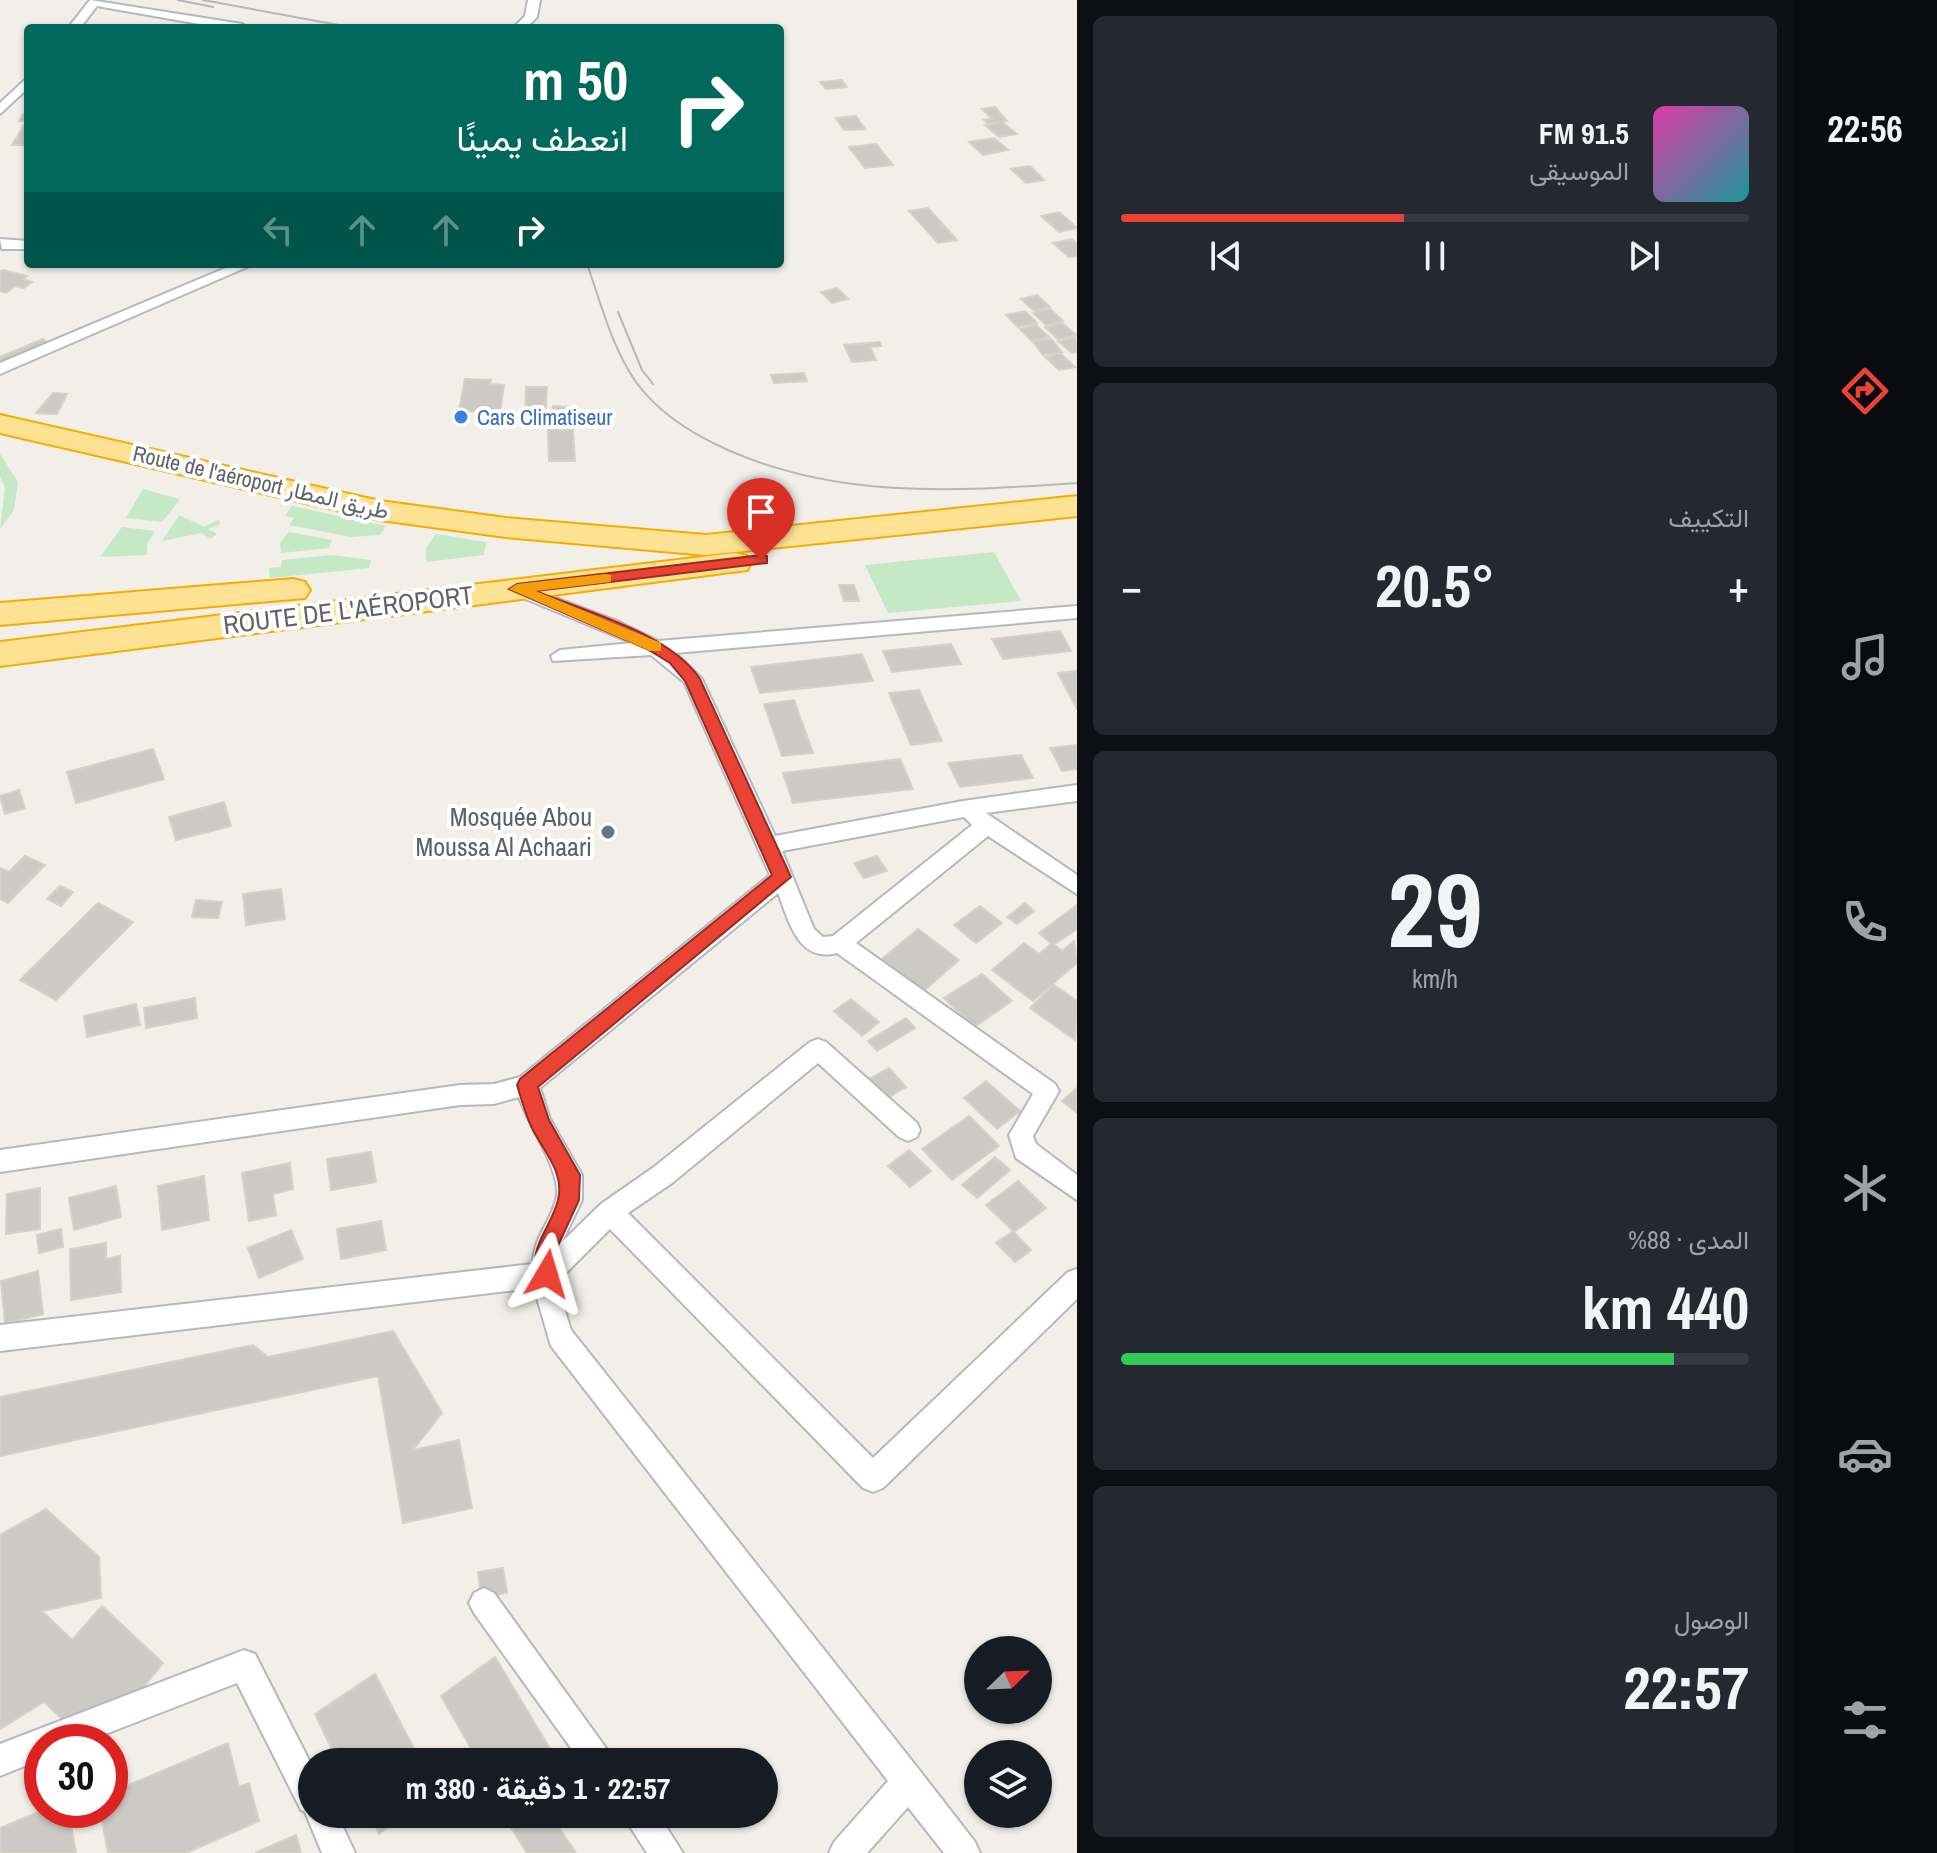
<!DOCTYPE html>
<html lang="ar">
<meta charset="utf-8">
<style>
:root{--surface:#171b24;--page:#242831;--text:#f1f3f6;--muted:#9ea1a6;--line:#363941;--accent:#ea4335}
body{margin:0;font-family:"Archivo Narrow",Vazirmatn,sans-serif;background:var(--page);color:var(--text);direction:rtl;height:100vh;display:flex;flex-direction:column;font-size:30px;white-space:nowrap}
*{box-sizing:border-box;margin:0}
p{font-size:26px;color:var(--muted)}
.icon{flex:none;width:44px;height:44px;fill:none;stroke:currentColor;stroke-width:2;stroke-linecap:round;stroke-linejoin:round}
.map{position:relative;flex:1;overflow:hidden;direction:ltr}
.sheet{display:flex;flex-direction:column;gap:16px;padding:16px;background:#0d0f14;width:716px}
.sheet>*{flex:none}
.banner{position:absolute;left:24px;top:24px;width:760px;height:244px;border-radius:8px;box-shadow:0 2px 6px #0004;direction:rtl;background:#00695c;color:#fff;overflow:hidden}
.needle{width:52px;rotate:67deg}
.fabs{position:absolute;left:964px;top:1636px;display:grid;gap:16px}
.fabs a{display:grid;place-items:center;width:88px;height:88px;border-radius:50%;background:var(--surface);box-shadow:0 2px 6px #0004;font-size:40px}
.speed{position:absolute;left:24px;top:1724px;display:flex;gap:16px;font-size:40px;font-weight:700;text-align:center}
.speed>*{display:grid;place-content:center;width:104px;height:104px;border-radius:50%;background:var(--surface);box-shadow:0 2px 6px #0004;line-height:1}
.speed .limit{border:12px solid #d22;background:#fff;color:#111}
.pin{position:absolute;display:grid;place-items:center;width:68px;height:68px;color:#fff;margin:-82px -34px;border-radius:50% 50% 50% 0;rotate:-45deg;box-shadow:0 0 8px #0007}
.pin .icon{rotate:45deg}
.me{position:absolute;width:88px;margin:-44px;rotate:7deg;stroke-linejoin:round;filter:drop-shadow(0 0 6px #0008)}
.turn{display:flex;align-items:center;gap:28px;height:168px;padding:0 24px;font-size:36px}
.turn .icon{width:104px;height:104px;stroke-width:2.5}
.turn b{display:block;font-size:56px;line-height:68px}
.lanes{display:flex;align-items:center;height:76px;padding:0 24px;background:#0003;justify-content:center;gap:40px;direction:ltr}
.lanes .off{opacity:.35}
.big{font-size:60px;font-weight:700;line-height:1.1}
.sheet .card{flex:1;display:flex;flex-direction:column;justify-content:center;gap:12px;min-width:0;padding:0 28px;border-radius:12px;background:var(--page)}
.sheet .dial{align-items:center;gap:0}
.dial b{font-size:104px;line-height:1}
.song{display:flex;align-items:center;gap:24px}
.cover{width:96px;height:96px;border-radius:12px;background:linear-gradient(135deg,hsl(320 70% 55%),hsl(180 70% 35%))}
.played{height:8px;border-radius:4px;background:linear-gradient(90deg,var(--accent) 45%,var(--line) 45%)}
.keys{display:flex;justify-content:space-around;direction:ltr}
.heat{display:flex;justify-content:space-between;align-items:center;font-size:44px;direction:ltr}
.charge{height:12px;border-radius:6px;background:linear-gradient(90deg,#34c759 88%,var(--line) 0)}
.trip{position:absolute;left:298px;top:1748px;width:480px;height:80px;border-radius:40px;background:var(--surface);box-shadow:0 2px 6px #0004;font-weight:700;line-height:80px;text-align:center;direction:rtl}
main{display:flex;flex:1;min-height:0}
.dock{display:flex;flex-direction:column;width:144px;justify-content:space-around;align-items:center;background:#090b0e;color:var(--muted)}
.dock .icon{width:56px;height:56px}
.dock .selected{color:var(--accent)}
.dock b{font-size:36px;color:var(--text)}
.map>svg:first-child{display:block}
</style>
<main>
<nav class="dock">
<b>22:56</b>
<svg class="icon selected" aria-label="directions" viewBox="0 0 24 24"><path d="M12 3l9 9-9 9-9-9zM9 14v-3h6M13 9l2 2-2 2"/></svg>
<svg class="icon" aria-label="music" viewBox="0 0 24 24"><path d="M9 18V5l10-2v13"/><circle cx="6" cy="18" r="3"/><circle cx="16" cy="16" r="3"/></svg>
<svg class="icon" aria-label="phone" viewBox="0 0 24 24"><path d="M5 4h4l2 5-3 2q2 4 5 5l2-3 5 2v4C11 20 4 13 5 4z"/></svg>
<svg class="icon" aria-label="climate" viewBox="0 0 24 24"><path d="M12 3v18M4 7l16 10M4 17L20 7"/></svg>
<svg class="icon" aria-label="car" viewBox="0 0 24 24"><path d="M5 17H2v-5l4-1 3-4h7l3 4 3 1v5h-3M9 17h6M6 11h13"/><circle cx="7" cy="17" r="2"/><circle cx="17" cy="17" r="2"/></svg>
<svg class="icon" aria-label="filters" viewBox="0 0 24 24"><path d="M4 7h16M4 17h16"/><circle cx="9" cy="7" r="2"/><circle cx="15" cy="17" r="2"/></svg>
</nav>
<section class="sheet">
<div class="card">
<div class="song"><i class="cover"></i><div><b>91.5 FM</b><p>الموسيقى</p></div></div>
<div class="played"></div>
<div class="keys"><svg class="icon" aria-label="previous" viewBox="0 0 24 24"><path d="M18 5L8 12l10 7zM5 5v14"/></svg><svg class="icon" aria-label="pause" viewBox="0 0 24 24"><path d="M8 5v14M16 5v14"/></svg><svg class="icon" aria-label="next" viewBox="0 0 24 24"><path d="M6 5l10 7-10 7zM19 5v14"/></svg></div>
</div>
<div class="card"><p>التكييف</p>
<div class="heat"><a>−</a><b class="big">20.5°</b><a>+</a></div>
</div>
<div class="card dial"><b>29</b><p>km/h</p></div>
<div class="card"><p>المدى · 88%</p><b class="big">440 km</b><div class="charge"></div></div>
<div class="card"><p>الوصول</p><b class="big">22:57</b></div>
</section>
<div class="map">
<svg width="1077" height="1853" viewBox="0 0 1077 1853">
<rect width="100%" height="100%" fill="#f1efe8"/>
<g fill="#c5e8c5">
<polygon points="0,454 18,482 14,510 0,529 5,487 0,477"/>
<polygon points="143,489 180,499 162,522 126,518"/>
<polygon points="292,506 386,526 380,535 352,537 289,525 294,518 285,516"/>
<polygon points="179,515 204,527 218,520 221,524 208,529 217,534 210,539 202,533 162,541"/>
<polygon points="122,527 155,531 147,544 147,555 100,557"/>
<polygon points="289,532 332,540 329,548 281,553 280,543"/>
<polygon points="436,534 486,542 484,555 426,562 426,548"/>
<polygon points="994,552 1021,601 888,613 865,565"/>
<polygon points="331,555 371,560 369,568 270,578 269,568 281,567 282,560"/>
</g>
<g fill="#cccac5" stroke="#d6d1c6" stroke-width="2">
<polygon points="842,80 847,87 826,89 820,82"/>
<polygon points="995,107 1007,121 987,123 984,120 992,119 982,109"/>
<polygon points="23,114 28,114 28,145 12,145 27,121 19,121"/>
<polygon points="856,116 865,129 844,130 836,118"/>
<polygon points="1002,122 1017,134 999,137 985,125"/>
<polygon points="994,138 1008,150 983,155 969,142"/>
<polygon points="876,144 893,165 865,168 849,147"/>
<polygon points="1030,166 1044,180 1026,183 1011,169"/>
<polygon points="928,208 957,240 938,243 909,211"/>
<polygon points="1059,212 1077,228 1059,232 1041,216"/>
<polygon points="1072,239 1077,244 1077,256 1069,257 1053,243"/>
<polygon points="3,270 27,276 23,279 32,282 24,288 15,286 6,293 0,291 0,272"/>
<polygon points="837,288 848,299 832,303 821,292"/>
<polygon points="1037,295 1050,307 1034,311 1021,299"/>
<polygon points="1050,309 1063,321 1046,325 1033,313"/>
<polygon points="1025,311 1037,323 1018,327 1006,315"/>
<polygon points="1062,323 1076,335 1058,339 1045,327"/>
<polygon points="1036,325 1049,337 1032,341 1020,329"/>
<polygon points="1075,337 1077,352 1072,353 1058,341"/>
<polygon points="43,339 50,345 0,365 0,357"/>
<polygon points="1051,339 1062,352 1043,355 1033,342"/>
<polygon points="880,342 881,346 870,347 876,360 852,362 844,345"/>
<polygon points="1060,353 1075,367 1059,370 1045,357"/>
<polygon points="804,373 807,381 774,383 771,375"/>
<polygon points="465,379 491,380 490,384 504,385 500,413 459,411"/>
<polygon points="526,387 547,387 545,422 525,422"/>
<polygon points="53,393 67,394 57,414 36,413"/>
<polygon points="553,406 574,407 571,424 549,423"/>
<polygon points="548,430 573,430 575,461 549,461"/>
<polygon points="839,585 854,585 859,601 844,601"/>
<polygon points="1060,631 1071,651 1003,659 992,639"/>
<polygon points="951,644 961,664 892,672 883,651"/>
<polygon points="862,654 873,681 760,693 751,667"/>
<polygon points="1077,671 1077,709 1058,673"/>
<polygon points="919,690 942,741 911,745 889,693"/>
<polygon points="794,700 813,753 782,756 764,704"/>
<polygon points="1077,745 1077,769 1062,771 1050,748"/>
<polygon points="153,749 164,779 76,803 67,772"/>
<polygon points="1021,755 1033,778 960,787 948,763"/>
<polygon points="900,759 913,789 793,803 783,773"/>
<polygon points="19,790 25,808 5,814 0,796"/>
<polygon points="224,802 231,826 176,840 169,817"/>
<polygon points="25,856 45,865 8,903 0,899 0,868 9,872"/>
<polygon points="877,856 887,871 864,878 854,863"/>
<polygon points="60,886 73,892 61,906 47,899"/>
<polygon points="281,889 285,919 246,925 243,894"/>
<polygon points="196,900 222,902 218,918 192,917"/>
<polygon points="98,903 133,922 56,1000 20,980"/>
<polygon points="1025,903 1034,911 1017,924 1007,917"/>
<polygon points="1077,905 1077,929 1053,945 1039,933"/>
<polygon points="980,906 1002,923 976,943 954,925"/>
<polygon points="918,929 959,960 919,995 877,963"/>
<polygon points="1074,941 1077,963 1033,1001 992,970 1024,943 1039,954 1052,943 1062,951"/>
<polygon points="982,974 1012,1001 974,1027 944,998"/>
<polygon points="1054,985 1077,1001 1075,1040 1030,1008"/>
<polygon points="195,998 197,1018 146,1028 144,1008"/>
<polygon points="851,999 879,1022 862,1036 834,1011"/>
<polygon points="136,1004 140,1025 87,1037 84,1016"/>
<polygon points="906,1018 915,1028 877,1051 868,1041"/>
<polygon points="889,1068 906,1087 879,1103 862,1083"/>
<polygon points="986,1081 1020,1111 997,1129 964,1098"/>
<polygon points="1077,1088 1077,1113 1062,1101"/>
<polygon points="969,1116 999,1146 952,1180 922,1149"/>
<polygon points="909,1150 931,1171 910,1187 888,1166"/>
<polygon points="371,1152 376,1182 331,1190 327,1159"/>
<polygon points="995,1157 1010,1170 977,1198 962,1185"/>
<polygon points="290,1163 293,1189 273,1194 276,1215 249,1221 242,1173"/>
<polygon points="204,1176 209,1220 162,1230 158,1186"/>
<polygon points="1018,1181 1046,1208 1014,1232 986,1205"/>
<polygon points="116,1186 121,1217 74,1230 69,1198"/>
<polygon points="40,1188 40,1229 6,1234 7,1194"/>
<polygon points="381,1221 386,1250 341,1259 337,1229"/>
<polygon points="61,1229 63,1247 39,1253 37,1235"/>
<polygon points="291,1230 303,1259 259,1278 248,1248"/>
<polygon points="1013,1231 1031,1250 1015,1262 996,1243"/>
<polygon points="106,1243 106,1259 120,1256 121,1292 71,1300 70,1249"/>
<polygon points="38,1271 43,1314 5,1324 1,1281"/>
<polygon points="393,1331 442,1413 413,1450 459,1440 472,1508 403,1523 378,1376 0,1456 0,1397 253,1345 268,1357"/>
<polygon points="46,1509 99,1557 101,1598 42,1611 72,1640 102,1606 163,1663 119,1717 71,1728 44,1702 0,1729 0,1535"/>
<polygon points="503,1568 507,1593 481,1597 478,1572"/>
<polygon points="495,1657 558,1762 479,1762 441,1696"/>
<polygon points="375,1674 421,1762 338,1762 315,1714"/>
<polygon points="228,1743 239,1787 249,1783 259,1821 186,1853 108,1853 100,1810 110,1810 110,1793"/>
<polygon points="43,1810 68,1810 76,1853 0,1853 0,1828"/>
<polygon points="370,1814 407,1814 379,1834"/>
<polygon points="523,1814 577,1814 560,1829 576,1853 527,1853 510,1826"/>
<polygon points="296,1835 301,1853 255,1853"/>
</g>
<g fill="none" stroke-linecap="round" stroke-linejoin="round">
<g stroke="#b5b8bc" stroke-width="4">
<g id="street">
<polygon points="90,0 242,24 248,28 222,28 97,6 80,28 68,28"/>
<polygon points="528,0 540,0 537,17 526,28 513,28 525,16"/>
<polygon points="28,77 28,88 0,114 0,103"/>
<polygon points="0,239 28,241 28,249 2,249"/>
<polygon points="235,264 254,264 0,374 0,363"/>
<path d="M517,583L617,621L658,641L1077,606V618L675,653L702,679L775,836L963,801L1077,785V801L986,813L1077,875V894L988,836L856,943L1055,1084L1059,1091L1033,1136L1036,1144L1077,1175V1200L1016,1158L1009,1135L1033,1094L837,953C798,963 789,921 778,893L540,1088L550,1119L582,1175V1200L562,1242L601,1204L654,1167L810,1042L818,1039L826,1042L917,1123L920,1130L917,1137L908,1141L899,1137L818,1063L672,1183L628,1213L873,1458L1068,1272L1077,1269V1299L883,1488L873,1492L863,1488L610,1229L560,1279V1295L571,1330L920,1771L975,1842L980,1853H944L908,1807L867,1853H829L834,1842L888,1781L551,1346L534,1288L0,1351V1325L533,1264C533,1238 550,1223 556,1200C564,1174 528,1126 519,1097L494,1104L460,1105L0,1172V1150L460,1085L494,1084L520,1077L770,875L684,682L651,655L553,661L551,656L560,650L632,643L511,593L508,589ZM964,817L972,825L833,936L823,937L814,929L782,851Z"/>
<polygon points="484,1588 494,1593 616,1762 581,1762 474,1613 469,1603 474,1593"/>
<polygon points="244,1650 255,1654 312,1766 312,1814 337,1814 355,1853 322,1853 305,1812 301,1810 237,1683 85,1742 42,1742 42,1759 0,1776 0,1744"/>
<polygon points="622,1814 658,1814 683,1853 647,1853"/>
</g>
</g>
<g stroke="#f9ab00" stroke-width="4">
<g id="highway">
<polygon points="0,415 380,501 506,518 706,535 1077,496 1077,516 706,555 506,537 380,520 0,433"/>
<polygon points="735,553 747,556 751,563 747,570 0,666 0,642"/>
<polygon points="293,579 305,582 310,590 305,598 0,625 0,603"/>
</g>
</g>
<use href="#street" fill="#fff" fill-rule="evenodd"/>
<use href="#highway" fill="#fde293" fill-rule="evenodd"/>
<g stroke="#b6b7b8" stroke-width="2">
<polyline points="178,0 213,7"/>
<polyline points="203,0 355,28"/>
<path d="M587,264C601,303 612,348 636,382C659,414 694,435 728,450C840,500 958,491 1077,483"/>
<polyline points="618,312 642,370 653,384"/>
</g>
</g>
<path fill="#ea4335" stroke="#982c22" stroke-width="2" d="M761,555L767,556V563L536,591C587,612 669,633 700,679L791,877L538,1087L549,1120L580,1175L579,1200L557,1248L555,1281L547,1284L539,1281C525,1249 551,1229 558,1200C565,1171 542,1150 531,1126C525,1113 521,1098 517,1085L520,1079L772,875L685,681L670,663L647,649L509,589L517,584Z"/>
<polygon fill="#f59e0b" points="605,574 611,575 611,582 536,591 661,643 661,651 650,651 509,589 517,584"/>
<circle fill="#3f7fe0" stroke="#fff" stroke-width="3" cx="461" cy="417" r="8"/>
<circle fill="#6b7280" stroke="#fff" stroke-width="3" cx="608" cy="832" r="8"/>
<g text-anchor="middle" stroke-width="8" stroke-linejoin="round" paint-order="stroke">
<g font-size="22" fill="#366cbe" stroke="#fff" text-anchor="start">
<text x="477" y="425">Cars Climatiseur</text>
</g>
<g font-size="22" fill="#5f6368" stroke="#fff">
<text transform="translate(261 482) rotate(13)" y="8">Route de l'aéroport طريق المطار</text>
</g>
<g font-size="26" fill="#5f6368" stroke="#fff">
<text transform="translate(348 610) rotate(-7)" y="9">ROUTE DE L'AÉROPORT</text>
</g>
<g font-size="26" fill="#5b616d" stroke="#fff" text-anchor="end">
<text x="592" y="826">Mosquée Abou<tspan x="592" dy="30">Moussa Al Achaari</tspan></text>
</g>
</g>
</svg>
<div class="fabs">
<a><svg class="needle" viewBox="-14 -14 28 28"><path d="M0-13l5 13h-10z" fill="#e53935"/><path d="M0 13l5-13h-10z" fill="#9ea1a6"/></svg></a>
<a><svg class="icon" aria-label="layers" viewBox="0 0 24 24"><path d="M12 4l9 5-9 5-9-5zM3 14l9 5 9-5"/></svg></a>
</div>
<div class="speed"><div class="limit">30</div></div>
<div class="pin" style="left:761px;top:560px;background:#d93025"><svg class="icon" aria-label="arrive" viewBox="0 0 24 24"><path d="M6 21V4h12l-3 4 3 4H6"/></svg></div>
<svg class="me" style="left:547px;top:1274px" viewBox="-20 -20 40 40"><path d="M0-17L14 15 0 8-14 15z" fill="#ea4335" stroke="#fff" stroke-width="4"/></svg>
<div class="trip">22:57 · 1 دقيقة · 380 m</div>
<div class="banner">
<div class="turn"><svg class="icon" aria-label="right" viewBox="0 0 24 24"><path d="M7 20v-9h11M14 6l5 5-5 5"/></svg><div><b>50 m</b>انعطف يمينًا</div></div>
<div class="lanes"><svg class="icon off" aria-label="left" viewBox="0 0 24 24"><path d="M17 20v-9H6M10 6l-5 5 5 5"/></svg><svg class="icon off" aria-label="ahead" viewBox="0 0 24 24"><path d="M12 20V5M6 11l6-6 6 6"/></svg><svg class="icon off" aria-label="ahead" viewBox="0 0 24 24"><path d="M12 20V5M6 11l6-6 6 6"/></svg><svg class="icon" aria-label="right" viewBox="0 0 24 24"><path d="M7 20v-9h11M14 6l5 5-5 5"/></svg></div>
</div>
</div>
</main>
